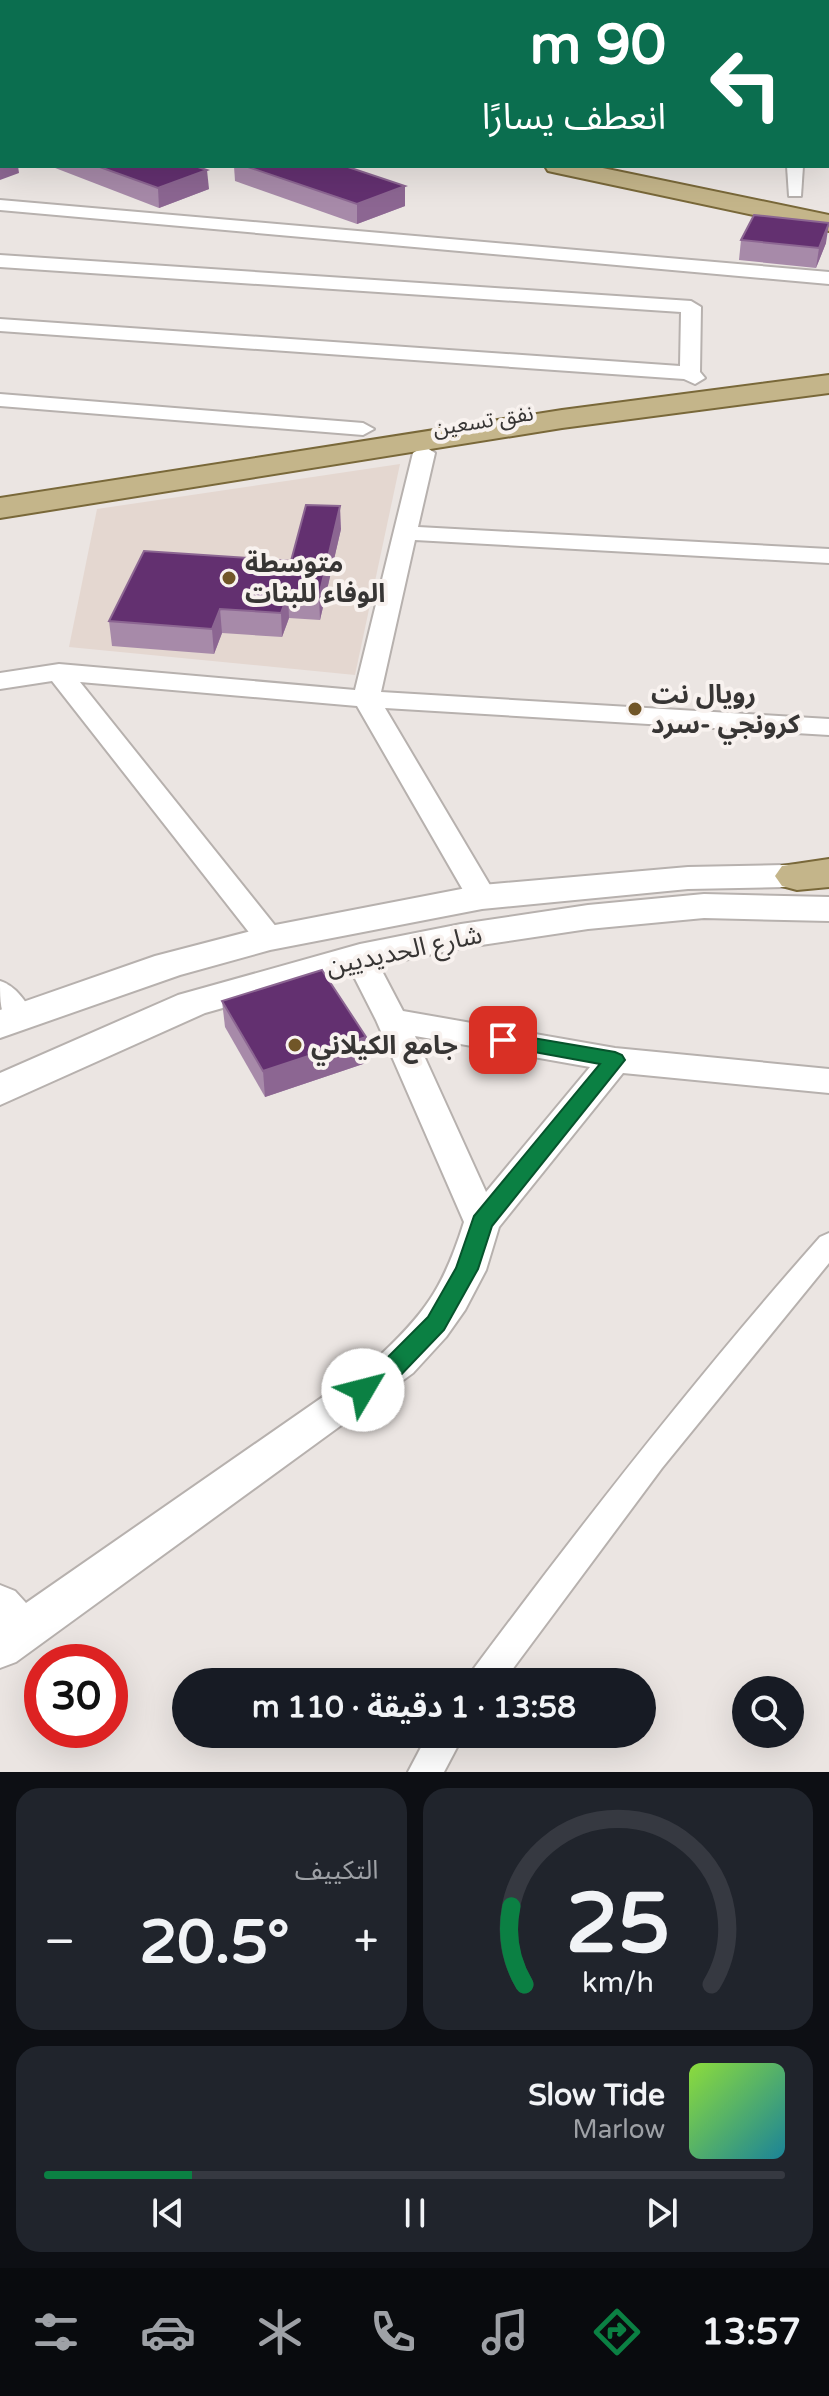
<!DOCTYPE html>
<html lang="ar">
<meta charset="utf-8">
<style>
:root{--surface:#171b24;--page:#20242c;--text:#f1f3f6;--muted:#9ea1a6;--line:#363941;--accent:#0b8043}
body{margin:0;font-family:"Varela Round","Noto Sans Arabic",sans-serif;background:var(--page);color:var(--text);direction:rtl;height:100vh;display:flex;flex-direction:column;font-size:30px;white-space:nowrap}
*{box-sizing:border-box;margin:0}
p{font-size:26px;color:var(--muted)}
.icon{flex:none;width:44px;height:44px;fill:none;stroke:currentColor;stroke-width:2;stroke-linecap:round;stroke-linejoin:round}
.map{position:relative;height:1772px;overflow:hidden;direction:ltr}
.details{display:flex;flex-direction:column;gap:16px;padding:16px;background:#0d0f14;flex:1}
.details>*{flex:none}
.guide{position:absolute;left:0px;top:0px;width:830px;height:168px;box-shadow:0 8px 32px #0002;direction:rtl;background:#0b6e4f;color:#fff;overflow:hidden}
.fabs{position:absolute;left:732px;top:1676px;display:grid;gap:16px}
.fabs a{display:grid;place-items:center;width:72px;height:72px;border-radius:50%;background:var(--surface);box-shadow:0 8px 32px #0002;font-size:40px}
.speed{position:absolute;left:24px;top:1644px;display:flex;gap:16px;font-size:40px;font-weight:700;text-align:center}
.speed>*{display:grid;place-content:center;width:104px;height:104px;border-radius:50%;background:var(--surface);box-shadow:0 8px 32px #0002;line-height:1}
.speed .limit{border:12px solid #d22;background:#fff;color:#111}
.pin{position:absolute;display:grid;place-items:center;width:68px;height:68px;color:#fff;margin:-34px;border-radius:16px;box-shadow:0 4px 12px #0006}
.me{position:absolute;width:88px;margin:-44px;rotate:53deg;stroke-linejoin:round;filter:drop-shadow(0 0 6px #0008)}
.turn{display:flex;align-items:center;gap:28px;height:168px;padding:0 32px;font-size:36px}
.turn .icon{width:104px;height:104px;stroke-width:2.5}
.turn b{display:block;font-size:56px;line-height:68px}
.big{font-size:60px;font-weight:700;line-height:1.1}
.details .tile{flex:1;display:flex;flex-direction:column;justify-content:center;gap:12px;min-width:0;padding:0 28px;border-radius:24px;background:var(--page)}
.details .dial{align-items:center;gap:0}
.dial svg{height:208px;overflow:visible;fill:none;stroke:var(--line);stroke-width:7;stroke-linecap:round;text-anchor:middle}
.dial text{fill:var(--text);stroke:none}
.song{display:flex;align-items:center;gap:24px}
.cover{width:96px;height:96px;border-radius:12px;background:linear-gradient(135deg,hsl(90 70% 55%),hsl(190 70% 35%))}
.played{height:8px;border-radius:4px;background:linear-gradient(90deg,var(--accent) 20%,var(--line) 20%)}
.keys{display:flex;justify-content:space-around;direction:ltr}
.heat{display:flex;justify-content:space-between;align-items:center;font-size:44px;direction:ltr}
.details .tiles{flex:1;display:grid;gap:16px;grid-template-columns:1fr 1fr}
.tile:last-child{grid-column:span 2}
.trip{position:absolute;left:172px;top:1668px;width:484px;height:80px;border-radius:40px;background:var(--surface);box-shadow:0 8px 32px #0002;font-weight:700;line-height:80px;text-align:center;direction:rtl}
.menu{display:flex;height:128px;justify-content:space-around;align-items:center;background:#090b0e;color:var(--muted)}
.menu .icon{width:56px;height:56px}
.menu .selected{color:var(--accent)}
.menu b{font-size:36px;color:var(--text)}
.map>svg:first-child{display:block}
</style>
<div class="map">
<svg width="829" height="1772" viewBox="0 0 829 1772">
<rect width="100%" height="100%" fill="#ebe5e2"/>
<polygon fill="#e4d7d0" points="400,464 355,675 69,647 97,509"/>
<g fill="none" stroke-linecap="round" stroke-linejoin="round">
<g stroke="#b7b1ae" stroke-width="4">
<g id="pedestrian">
<path d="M829,1233V1263L662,1468L503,1682H468L472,1671C583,1522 697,1376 820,1237Z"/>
<polygon points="428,1734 464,1734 444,1772 408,1772"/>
</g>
</g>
<g stroke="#b7b1ae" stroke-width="4">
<g id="minor">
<polygon points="223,0 238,0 222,2"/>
<polygon points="330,0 344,0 329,2"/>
<polygon points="448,0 463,0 447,2"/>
<polygon points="660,0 675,0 659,2"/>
<polygon points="795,0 809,0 794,2"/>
<rect x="0" y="42" width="2" height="9"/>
<rect x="828" y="62" width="1" height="8"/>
<rect x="0" y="88" width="2" height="10"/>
<polygon points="787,166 803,166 801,196 789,196"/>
<polygon points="0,200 829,272 829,284 0,210"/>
<polygon points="0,255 691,301 701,307 700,372 705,378 695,384 684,379 0,331 0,319 680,366 681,312 0,267"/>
<polygon points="0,394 363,423 374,429 363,435 0,406"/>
<polygon points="424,446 435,453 418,527 829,549 829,563 415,540 381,692 829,719 829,735 385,708 497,897 493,904 482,907 471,904 467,897 357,706 80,682 285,938 281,945 270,948 259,945 52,681 0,689 0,673 59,664 355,690 413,453"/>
<path d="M360,947L371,950L403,1011L615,1048L829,1069V1093L623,1073L499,1227L486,1270L465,1310L446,1337L413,1373L16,1662L0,1668V1585L15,1591L26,1603L373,1362C425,1314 443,1289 464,1222L376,1020L344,957L349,950ZM415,1036L590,1067L486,1192Z"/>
<path d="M0,981C16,986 26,1002 34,1016L29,1024C0,1034 0,1005 0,981Z"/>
</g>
</g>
<g stroke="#b7b1ae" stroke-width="4">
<g id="tertiary">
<polygon points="77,0 96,0 97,2 78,2"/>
<polygon points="200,0 219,0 220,2 201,2"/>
<polygon points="829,864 829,886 688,889 482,909 270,950 180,975 0,1038 0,1010 155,956 270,926 482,885 688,867"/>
<polygon points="704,894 829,897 829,921 704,918 588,929 461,948 361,969 205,1013 0,1105 0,1073 178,995 360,944 461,924 588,905"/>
</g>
</g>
<g stroke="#796839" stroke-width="4">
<g id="primary">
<polygon points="116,0 139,0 140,2 117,2"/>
<polygon points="158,0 182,0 183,2 159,2"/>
<polygon points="545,166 593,166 829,215 829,231 557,173 548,171"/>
<polygon points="829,375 829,393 562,428 0,518 0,498 562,410"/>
<polygon points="829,859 829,887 797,890 782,886 775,876 782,866"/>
</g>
</g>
<use href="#pedestrian" fill="#fff" fill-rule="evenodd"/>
<use href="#minor" fill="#fff" fill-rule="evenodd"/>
<use href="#tertiary" fill="#fff" fill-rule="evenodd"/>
<use href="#primary" fill="#c4b58a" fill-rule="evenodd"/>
</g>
<g fill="#a78aa9">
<polygon points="50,166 195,166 209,189 159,208"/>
<polygon points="234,166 345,166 405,186 405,206 357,224 235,181"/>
<polygon points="741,240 826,243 816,268 739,260"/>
<polygon points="341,529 320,620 289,618 282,637 222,633 214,654 112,646 109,621 291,561"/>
<polygon points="222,1001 366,1037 366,1063 265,1097 225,1027"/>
</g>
<g fill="#8c6692">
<polygon points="2,159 2,166 18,166 19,173 0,180 0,160"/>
<polygon points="207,170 209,189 159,208 158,188"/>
<polygon points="405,186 405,206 357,224 357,204"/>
<polygon points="829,223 826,243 816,268 819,248"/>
<polygon points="340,506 341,529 320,620 319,596"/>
<polygon points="288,594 289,618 282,637 281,613"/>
<polygon points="220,609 222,633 214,654 212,629"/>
<polygon points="366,1037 366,1063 265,1097 263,1071"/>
</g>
<g fill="#633070" stroke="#8c6692" stroke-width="2">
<polygon points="0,148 2,149 2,159 0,160"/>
<polygon points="97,166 195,166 207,170 158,188"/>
<polygon points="245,166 345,166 405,186 357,204"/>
<polygon points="754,215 829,223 819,248 741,240"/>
<polygon points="306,505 340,506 319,596 288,594 281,613 220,609 212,629 109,621 144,551 291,561"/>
<polygon points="322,970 366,1037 263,1071 222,1001"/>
</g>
<polygon fill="#0b8043" stroke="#07532c" stroke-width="2" points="503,1033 615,1052 622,1055 625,1060 492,1226 478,1269 444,1330 396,1380 372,1397 363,1400 355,1397 351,1390 355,1383 379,1366 428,1317 456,1268 474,1216 600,1064 496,1045 493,1040"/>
<g fill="#715628" stroke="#f8f2ef" stroke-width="3">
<circle cx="229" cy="578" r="8"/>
<circle cx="635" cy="709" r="8"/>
<circle cx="295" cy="1045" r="8"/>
</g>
<g text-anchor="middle" stroke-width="8" stroke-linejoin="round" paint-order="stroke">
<g font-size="22" fill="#373534" stroke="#f8f2ef">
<text transform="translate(483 420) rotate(-9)" y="8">نفق تسعين</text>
</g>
<g font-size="26" font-weight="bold" fill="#373534" stroke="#f8f2ef" text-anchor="start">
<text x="245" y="572">متوسطة<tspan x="245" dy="30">الوفاء للبنات</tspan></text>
<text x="651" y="703">رويال نت<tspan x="651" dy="30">كرونجي -سرد</tspan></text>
<text x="311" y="1054">جامع الكيلاني</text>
</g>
<g font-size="26" fill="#373534" stroke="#f8f2ef">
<text transform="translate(404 950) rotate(-12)" y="9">شارع الحديديين</text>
</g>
</g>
</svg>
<div class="fabs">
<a><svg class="icon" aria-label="search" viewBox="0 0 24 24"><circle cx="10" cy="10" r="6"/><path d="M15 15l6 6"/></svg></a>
</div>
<div class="speed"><div class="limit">30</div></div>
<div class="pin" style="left:503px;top:1040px;background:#d93025"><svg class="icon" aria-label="arrive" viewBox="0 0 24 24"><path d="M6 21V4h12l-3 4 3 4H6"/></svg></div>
<svg class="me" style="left:363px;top:1390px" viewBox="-20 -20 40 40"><circle r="19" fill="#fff"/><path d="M0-13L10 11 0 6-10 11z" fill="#0b8043"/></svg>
<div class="trip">13:58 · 1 دقيقة · 110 m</div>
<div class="guide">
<div class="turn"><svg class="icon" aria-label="left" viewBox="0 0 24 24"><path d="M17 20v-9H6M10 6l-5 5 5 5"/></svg><div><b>90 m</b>انعطف يسارًا</div></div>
</div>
</div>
<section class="details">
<div class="tiles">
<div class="tile dial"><svg viewBox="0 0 100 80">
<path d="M14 69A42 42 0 1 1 86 69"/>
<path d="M14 69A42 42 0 0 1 9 39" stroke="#0b8043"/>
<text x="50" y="56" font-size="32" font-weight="700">25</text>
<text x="50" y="72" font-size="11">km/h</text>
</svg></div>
<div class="tile"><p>التكييف</p>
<div class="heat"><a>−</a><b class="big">20.5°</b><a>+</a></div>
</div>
<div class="tile">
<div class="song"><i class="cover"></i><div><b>Slow Tide</b><p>Marlow</p></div></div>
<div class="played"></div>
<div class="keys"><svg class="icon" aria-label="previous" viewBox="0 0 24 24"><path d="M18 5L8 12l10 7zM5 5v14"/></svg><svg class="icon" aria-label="pause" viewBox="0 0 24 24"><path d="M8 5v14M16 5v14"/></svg><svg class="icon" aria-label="next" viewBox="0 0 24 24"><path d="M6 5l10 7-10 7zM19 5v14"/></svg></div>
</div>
</div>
</section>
<nav class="menu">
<b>13:57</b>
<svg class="icon selected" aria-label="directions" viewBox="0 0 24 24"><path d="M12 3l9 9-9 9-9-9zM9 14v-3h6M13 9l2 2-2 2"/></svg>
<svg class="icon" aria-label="music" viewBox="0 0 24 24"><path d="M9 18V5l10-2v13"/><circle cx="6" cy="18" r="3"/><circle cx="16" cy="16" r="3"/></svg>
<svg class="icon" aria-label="phone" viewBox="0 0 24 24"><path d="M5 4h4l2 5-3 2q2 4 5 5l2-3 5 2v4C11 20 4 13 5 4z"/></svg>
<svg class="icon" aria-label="climate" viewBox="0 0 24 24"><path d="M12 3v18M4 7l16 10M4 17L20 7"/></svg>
<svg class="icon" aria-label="car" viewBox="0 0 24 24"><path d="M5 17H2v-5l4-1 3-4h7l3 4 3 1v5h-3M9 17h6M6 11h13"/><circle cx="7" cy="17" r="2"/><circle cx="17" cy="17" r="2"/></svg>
<svg class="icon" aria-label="filters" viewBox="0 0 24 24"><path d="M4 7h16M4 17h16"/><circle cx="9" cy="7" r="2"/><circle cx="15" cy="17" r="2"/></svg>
</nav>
